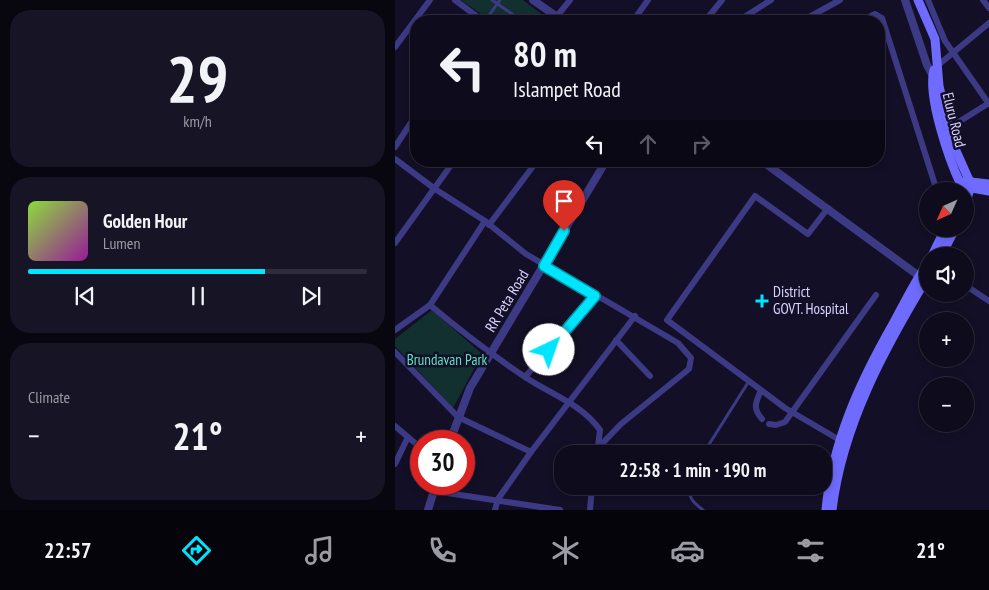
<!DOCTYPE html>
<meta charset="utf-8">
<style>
:root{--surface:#0e0b1c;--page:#171425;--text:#f1f3f6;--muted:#9b9ba3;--line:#2e2b3b;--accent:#00e5ff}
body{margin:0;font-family:"PT Sans Narrow",sans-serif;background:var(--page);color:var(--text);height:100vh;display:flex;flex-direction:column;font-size:19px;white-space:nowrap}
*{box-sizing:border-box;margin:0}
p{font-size:16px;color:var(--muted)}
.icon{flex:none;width:28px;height:28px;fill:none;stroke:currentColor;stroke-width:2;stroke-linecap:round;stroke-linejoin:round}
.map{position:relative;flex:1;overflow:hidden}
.sheet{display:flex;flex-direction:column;gap:10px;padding:10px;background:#08060f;width:395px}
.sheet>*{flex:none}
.top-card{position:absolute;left:15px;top:15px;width:475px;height:152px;border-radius:20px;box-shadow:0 2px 8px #0003,0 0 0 1px var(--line);background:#0e0b1c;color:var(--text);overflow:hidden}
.needle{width:32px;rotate:225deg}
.buttons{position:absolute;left:524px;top:182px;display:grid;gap:10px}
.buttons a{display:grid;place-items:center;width:55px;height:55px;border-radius:50%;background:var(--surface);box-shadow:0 2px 8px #0003,0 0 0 1px var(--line);font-size:25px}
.speed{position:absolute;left:15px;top:430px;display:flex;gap:10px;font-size:25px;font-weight:700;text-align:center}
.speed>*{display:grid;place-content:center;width:65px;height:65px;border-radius:50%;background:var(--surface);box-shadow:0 2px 8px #0003,0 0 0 1px var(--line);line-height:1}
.speed .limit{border:8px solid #d22;background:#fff;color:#111}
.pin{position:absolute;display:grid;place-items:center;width:42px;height:42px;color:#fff;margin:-51px -21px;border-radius:50% 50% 50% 0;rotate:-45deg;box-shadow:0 0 5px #0007}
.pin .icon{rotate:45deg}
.me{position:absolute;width:55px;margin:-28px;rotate:42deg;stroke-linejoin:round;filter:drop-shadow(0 0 4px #0008)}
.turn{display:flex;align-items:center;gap:18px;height:105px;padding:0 20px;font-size:22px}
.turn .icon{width:65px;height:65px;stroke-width:2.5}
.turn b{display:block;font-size:35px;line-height:42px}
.lanes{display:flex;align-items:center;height:48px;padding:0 20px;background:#0003;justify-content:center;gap:25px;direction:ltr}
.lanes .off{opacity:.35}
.big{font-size:38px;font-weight:600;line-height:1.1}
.sheet .card{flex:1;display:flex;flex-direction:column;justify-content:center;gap:8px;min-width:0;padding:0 18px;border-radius:20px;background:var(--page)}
.sheet .dial{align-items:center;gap:0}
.dial b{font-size:65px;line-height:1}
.song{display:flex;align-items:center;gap:15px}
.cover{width:60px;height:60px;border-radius:8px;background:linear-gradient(135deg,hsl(90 70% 55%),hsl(300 70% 35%))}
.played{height:5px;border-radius:2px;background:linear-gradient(90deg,var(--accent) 70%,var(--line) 70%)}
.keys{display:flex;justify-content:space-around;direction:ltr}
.heat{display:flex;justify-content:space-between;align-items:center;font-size:28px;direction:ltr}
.trip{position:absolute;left:159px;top:445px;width:278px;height:50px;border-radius:20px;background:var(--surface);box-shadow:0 2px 8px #0003,0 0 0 1px var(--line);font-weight:600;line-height:50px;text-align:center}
.dock{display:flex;height:80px;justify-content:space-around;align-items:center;background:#06040b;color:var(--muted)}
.dock .icon{width:35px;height:35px}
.dock .selected{color:var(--accent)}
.dock b{font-size:22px;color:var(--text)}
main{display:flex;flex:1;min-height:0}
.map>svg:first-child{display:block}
</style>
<main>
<section class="sheet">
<div class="card dial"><b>29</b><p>km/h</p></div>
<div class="card">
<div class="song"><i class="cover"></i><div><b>Golden Hour</b><p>Lumen</p></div></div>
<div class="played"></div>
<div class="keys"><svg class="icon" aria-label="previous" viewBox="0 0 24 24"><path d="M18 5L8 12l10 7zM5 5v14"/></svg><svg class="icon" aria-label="pause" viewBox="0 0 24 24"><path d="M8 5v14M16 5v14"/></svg><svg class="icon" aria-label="next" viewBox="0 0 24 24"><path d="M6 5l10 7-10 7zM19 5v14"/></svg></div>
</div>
<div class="card"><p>Climate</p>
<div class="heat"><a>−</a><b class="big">21°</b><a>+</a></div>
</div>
</section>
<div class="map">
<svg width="594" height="510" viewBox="0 0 594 510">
<rect width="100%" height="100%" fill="#130f26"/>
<g fill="#12302f">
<polygon points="66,0 128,0 153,19 151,21 96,21"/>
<polygon points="37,310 87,354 58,408 0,346 0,339"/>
</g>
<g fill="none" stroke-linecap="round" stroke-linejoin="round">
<g stroke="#3d3a85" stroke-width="3">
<polyline points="97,0 127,21"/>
<polyline points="90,21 105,0"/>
<polyline points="308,454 354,381"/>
<path d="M294,486C293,498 299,503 308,510"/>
</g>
<g stroke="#3d3a85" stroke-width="6">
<polyline points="60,0 88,21"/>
<polyline points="533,0 550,41 594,104"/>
<polyline points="588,0 594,8"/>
<polyline points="158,21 175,0"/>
<polyline points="238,21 253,0"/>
<polyline points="310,21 327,0"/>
<polyline points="343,21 376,0"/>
<polyline points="407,21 445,0"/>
<polyline points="467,21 480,14 487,18 542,191"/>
<polyline points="0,47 35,0"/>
<polyline points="542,66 594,23"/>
<polyline points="554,128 594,103"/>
<polyline points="0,147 21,115"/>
<polyline points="0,159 40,189 90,221 131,254 283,343 296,358 294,369 226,424 202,449"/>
<polyline points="433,208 413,234 360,196 272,320 390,408 448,442"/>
<polyline points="94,225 142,161"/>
<polyline points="0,243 59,161"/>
<polyline points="570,285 594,301"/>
<path d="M35,305C66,331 97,355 130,377C155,394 187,404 205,430L202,454"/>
<polyline points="0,330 35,305 90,221"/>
<polyline points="221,340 255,376"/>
<polyline points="0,352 63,417 136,452"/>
<polyline points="130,377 200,296"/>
<path d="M366,390C361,402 357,408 367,419"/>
<polyline points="374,424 381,425 390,422 481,295"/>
<polyline points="0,426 26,448"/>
<polyline points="0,464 13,437"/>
<polyline points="39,491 165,510"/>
<polyline points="100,510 103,499 136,452 240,316"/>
<polyline points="195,510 197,486"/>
</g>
<g stroke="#3d3a85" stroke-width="8">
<polyline points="138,0 168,21"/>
<polyline points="510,0 532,65 537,74"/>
<polyline points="367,161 524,276"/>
<polyline points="55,441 75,388 211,161"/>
<polyline points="33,510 41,484"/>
</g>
<g stroke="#6f6bff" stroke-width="9">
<polyline points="523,0 540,39 544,86 558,144 574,180"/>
<path d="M539,70C532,96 554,160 566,185"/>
<polyline points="576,182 594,184"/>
<polyline points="577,188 577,183 574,180 567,183 566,187 571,191 577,188 594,191"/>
<polyline points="570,203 575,190"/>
<polyline points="537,256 550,229"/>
<polyline points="546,256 560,229"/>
<path d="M431,510C437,442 465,382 498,324C509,304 519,283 532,264"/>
<path d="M437,510C447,426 489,349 532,278"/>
</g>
</g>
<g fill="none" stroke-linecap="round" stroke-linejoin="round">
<g stroke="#0095a6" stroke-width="12">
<polyline id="route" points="154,350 200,296 149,266 169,231"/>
</g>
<use href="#route" stroke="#00e5ff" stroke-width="9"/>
</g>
<path fill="#00e5ff" stroke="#130f26" stroke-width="2" d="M364.5 293.5h5v5h5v5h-5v5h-5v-5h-5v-5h5z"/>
<g text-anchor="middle" stroke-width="5" stroke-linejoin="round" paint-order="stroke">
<g font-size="15" fill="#d9d4ff" stroke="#130f26">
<text transform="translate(559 120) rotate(76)" y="5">Eluru Road</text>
<text transform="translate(112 301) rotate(-59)" y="5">RR Peta Road</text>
</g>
<g font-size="15" fill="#d9d4ff" stroke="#130f26" text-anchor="start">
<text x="378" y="297">District<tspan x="378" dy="17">GOVT. Hospital</tspan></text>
</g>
<g font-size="15" fill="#5fe0c0" stroke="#130f26">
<text x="52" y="365">Brundavan Park</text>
</g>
</g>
</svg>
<div class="buttons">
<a><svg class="needle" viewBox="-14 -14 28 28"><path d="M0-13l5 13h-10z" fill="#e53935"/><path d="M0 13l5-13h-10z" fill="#9b9ba3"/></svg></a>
<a><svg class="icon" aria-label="sound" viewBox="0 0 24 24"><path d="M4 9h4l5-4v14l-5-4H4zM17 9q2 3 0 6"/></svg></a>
<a>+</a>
<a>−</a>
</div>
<div class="speed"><div class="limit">30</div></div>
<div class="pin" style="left:169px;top:231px;background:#d93025"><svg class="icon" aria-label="arrive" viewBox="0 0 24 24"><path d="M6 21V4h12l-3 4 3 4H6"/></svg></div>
<svg class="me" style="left:154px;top:350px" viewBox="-20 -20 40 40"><circle r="19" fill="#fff"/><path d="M0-13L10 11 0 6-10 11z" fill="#00e5ff"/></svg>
<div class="trip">22:58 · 1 min · 190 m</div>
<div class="top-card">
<div class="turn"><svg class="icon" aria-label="left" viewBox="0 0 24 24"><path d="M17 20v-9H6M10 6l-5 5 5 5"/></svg><div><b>80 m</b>Islampet Road</div></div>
<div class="lanes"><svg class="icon" aria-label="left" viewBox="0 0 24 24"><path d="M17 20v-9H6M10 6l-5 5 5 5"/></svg><svg class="icon off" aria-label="ahead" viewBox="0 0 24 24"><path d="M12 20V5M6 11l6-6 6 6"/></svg><svg class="icon off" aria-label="right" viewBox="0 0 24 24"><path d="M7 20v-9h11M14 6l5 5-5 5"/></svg></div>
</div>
</div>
</main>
<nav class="dock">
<b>22:57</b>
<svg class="icon selected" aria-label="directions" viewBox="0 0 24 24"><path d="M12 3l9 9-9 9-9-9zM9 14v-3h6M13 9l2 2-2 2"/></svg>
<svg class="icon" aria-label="music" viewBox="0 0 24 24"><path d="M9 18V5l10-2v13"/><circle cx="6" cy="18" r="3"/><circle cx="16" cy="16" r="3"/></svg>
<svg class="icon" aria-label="phone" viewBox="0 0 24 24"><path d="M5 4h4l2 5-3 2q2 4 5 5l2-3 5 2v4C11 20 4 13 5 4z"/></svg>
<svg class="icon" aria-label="climate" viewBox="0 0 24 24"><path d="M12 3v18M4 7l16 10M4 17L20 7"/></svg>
<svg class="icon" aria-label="car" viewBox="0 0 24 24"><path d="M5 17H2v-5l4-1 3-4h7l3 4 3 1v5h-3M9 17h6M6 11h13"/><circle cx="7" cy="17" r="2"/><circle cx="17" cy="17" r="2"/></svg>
<svg class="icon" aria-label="filters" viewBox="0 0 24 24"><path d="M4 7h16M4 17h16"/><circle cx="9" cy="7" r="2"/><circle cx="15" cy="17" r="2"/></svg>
<b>21°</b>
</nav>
